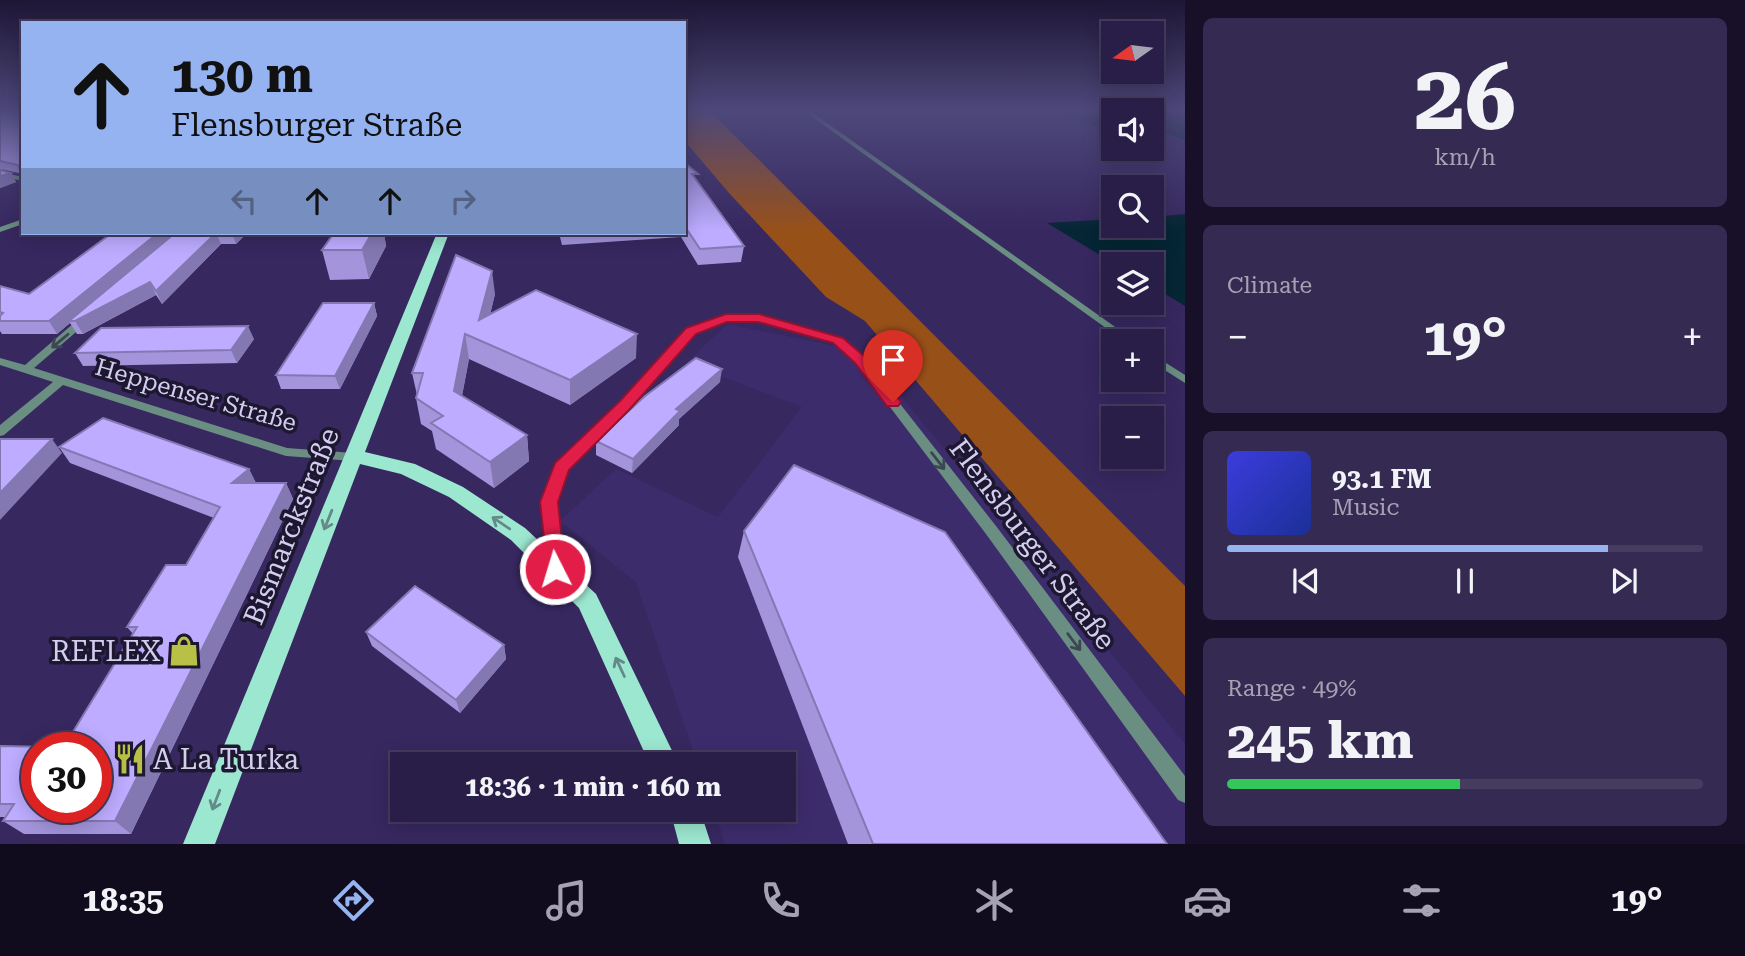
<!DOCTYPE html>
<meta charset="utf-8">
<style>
:root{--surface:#291e48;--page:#352b52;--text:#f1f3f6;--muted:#a5a2b4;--line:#453c60;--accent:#95b2f1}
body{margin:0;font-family:"Roboto Serif",serif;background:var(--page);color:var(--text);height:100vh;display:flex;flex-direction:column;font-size:26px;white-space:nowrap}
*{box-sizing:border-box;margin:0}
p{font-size:23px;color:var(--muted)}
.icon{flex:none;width:38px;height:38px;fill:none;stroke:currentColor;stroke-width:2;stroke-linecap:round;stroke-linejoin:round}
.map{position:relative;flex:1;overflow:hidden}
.panel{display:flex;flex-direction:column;gap:18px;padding:18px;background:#171028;width:560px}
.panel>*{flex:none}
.top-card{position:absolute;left:21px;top:21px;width:665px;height:214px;border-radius:0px;box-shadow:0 4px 18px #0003,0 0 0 2px var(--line);background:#95b2f1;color:#111;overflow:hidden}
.needle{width:46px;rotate:256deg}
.tools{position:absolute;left:1101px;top:21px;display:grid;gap:14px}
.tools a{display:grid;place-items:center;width:63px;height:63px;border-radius:0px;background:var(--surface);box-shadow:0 4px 18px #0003,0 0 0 2px var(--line);font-size:35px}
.speed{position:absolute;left:21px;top:732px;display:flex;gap:14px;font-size:35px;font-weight:700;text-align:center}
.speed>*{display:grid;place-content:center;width:91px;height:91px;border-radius:50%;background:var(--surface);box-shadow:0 4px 18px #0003,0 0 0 2px var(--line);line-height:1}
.speed .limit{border:10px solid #d22;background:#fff;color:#111}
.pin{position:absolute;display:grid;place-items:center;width:60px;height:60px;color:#fff;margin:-72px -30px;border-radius:50% 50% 50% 0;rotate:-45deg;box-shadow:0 0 7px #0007}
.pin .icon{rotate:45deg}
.me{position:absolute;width:77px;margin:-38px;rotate:355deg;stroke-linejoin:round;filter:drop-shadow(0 0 5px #0008)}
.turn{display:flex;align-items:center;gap:24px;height:147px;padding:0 35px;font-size:32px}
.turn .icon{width:91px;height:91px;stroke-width:2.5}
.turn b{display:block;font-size:49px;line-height:60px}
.lanes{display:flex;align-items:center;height:66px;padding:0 35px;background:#0003;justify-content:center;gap:35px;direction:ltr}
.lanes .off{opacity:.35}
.big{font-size:52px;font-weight:700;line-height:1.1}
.panel .tile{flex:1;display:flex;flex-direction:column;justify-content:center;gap:10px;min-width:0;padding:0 24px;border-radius:10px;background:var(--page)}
.panel .dial{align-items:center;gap:0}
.dial b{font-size:91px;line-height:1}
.song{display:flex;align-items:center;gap:21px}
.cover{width:84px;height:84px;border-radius:10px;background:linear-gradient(135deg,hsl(240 70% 55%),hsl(230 70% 35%))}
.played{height:7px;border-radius:4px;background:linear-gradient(90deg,var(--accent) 80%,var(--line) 80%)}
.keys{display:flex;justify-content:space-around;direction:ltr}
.heat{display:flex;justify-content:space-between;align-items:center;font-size:38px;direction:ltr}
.charge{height:10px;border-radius:5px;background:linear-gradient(90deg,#34c759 49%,var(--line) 0)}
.trip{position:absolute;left:390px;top:752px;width:406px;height:70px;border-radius:0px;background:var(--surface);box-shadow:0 4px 18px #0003,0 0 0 2px var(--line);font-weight:700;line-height:70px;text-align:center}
.tabs{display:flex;height:112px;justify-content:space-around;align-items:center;background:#100c1d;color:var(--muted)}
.tabs .icon{width:49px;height:49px}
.tabs .active{color:var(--accent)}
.tabs b{font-size:32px;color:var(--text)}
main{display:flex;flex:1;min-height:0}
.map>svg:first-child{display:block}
</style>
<main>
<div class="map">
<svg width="1185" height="844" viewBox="0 0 1185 844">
<rect width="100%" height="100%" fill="#372860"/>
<polygon fill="#3d2c6c" points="727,324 865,352 1185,744 1185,844 725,844 714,810 784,810 784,765 698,765 636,582 560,521 616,469 718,517 802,407 686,363"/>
<polygon fill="#985019" points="684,111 710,111 1185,586 1185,696 865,321 826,297 729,193 684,140"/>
<g fill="#052635">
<polygon points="1060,111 1113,111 1113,131 1107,131"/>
<polygon points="1152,111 1185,111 1185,140 1152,129"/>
<polygon points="1185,214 1185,306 1152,286 1152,264 1115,264 1047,223 1113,219 1113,226 1152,226 1152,217"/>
</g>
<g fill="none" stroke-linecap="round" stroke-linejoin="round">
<g fill="#6a8e82" fill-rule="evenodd">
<polygon points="804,111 810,111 1135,341 1124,341"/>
<polygon points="0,172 23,177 23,181 0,176"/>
<polygon points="23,219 23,224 0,232 0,227"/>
<polygon points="726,315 759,315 842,338 864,358 996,526 1185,776 1185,803 1178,800 986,534 856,362 834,342 759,321 727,321 695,333 629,407 567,470 556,502 563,569 561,574 555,575 549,574 547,569 542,502 556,465 621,401 687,329"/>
<polygon points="85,316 89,317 89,321 34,368 287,448 353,453 360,457 353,461 286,456 63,385 4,435 0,436 0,425 53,382 0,365 0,358 25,365 81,317"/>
<polygon points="1152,354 1185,375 1185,383 1152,362"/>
</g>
<g fill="#9ce7d0" fill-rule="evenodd">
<polygon points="437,233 449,233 365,452 415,464 463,487 525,528 596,594 679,765 650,765 579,608 511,540 449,497 401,474 360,464 215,844 183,844"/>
<polygon points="670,810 700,810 711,844 679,844"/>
</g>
</g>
<g fill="#a394db">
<polygon points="0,111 23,111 23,174 1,169 11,173 16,182 0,188"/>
<polygon points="684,162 744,246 741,262 698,265 681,237 562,245 559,233 684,233"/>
<polygon points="112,233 247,233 236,244 221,244 162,304 156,295 83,334 77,334 70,323 57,334 2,334 0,331 0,286 29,294"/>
<polygon points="334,233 384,233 386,246 369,279 330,280 322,250"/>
<polygon points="495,294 490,315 636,358 570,405 469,359 462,396 527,435 529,461 494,488 436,449 432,431 421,424 416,398 417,395 412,373"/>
<polygon points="374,303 377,316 340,389 281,389 276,375"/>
<polygon points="254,339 237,363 83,366 75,353"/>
<polygon points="720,382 679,419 679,425 632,473 596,455 596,441"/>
<polygon points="59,447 249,469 256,483 286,483 293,499 131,834 24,834 3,821 6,817 0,817 0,746 50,747 68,740 133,634 127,627 186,565 214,518 70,463"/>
<polygon points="744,531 1167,844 848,844 738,557"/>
<polygon points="366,632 504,645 506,659 460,713 372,646"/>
</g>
<g fill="#8478b2">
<polygon points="11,173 16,182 0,188 0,176"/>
<polygon points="158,233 177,233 69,321 70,323 57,334 49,321"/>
<polygon points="216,233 221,244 162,304 156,291"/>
<polygon points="232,233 247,233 236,244"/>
<polygon points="372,233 384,233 386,246 369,279 362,250"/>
<polygon points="492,271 495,294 483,342 479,320"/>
<polygon points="150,282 156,295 83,334 75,321"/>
<polygon points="374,303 377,316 340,389 335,376"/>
<polygon points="248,326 254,339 237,363 231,350"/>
<polygon points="465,334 469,359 458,416 454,391"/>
<polygon points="637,334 636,358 570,405 570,380"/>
<polygon points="722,369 720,382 679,419 679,425 632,473 633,459 676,409"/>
<polygon points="527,435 529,461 494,488 490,462"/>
<polygon points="52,439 62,453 0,520 0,493"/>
<polygon points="249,469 256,484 232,483"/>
<polygon points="286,483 293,499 131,834 115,821"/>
<polygon points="504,645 506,659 460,713 456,700"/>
</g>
<g fill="#bdacff" stroke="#8478b2" stroke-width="2" fill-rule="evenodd">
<polygon points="0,111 23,111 23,169 20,170 18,165 0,161"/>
<polygon points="684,162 698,174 692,174 744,246 700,249 684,225"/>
<polygon points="0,170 11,173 0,176"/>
<polygon points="112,233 158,233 49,321 0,321 0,316 3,313 0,312 0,286 29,294"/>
<polygon points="175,233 216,233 156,291 150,282 75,321 69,321"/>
<polygon points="334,233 372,233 362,250 322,250"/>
<polygon points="456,255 492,271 479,320 536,290 637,334 570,380 465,334 454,391 527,435 490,462 431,423 443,416 416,398 423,373 412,373"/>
<polygon points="323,303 374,303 335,376 276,375"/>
<polygon points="248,326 231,350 75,353 101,328"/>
<polygon points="696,358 722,369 676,409 680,411 633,459 596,441 645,396"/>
<path d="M103,418L249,469L232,483H286L115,821H3L14,804H0V746L50,747L54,740H68L137,627H127L166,565H186L220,507L59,447ZM37,747H96V807H37Z"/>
<polygon points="0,439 52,439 0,493"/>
<polygon points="794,465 945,532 1167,844 873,844 744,531"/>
<polygon points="415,586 504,645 456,700 366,632"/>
</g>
<defs><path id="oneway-shaft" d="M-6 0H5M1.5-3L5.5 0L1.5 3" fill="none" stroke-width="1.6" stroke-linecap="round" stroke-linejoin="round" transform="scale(1.75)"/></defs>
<g stroke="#3c4751">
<use href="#oneway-shaft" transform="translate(60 341) rotate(140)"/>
<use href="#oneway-shaft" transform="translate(938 461) rotate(52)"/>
<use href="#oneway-shaft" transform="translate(1074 642) rotate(53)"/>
</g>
<g stroke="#638988">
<use href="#oneway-shaft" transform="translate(328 520) rotate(112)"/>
<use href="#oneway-shaft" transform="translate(501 523) rotate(-146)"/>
<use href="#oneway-shaft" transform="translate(620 667) rotate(-115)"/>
<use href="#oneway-shaft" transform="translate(216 800) rotate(111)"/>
</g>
<linearGradient id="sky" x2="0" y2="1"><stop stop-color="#1e1635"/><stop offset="0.48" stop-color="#4d487a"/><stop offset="1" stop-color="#4d487a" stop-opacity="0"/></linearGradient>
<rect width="1185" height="230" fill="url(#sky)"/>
<polygon fill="#e11d48" stroke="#92132f" stroke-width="2" points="726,314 759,314 843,338 865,357 901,402 898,406 887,406 855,363 833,343 758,322 727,322 696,334 631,408 569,470 558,502 565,569 562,575 548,575 540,502 555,463 620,401 686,328"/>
<defs>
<g id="shop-bare" transform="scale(2.415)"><path d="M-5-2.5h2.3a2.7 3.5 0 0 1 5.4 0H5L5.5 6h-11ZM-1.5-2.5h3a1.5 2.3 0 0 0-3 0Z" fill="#b9c046" stroke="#1d1730" stroke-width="2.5" paint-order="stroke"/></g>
<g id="restaurant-bare" transform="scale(2.415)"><path d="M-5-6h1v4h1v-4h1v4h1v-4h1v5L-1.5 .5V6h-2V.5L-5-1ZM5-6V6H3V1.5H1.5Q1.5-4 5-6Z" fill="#b9c046" stroke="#1d1730" stroke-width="2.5" paint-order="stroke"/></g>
</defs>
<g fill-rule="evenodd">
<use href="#shop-bare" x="184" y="651"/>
<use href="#restaurant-bare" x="130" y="759"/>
</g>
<g text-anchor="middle" stroke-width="7" stroke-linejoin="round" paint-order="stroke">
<g font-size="24" fill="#d3cef0" stroke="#1d1730">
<text transform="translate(196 395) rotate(16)" y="8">Heppenser Straße</text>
</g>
<g font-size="28" fill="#d3cef0" stroke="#1d1730">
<text transform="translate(291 526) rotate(-68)" y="10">Bismarckstraße</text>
<text transform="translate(1033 544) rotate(53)" y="10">Flensburger Straße</text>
</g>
<g font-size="28" fill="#d3cef0" stroke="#1d1730" text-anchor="end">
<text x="161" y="661">REFLEX</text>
<text x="153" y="769" text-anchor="start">A La Turka</text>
</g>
</g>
</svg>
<div class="tools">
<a><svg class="needle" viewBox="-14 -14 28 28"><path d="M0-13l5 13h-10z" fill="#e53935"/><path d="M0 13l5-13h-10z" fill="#a5a2b4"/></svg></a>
<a><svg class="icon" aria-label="sound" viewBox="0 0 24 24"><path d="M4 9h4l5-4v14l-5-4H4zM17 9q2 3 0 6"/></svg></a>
<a><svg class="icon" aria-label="search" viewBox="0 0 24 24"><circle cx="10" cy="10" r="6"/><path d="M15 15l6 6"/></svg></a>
<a><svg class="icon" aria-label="layers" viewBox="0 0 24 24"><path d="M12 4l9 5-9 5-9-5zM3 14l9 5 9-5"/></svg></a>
<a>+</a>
<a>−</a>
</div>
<div class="speed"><div class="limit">30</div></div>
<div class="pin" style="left:893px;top:402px;background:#d93025"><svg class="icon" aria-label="arrive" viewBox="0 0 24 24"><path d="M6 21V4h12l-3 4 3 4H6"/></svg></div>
<svg class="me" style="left:555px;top:569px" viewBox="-20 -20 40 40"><circle r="17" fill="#e11d48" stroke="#fff" stroke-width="3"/><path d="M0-11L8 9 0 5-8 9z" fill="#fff"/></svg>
<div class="trip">18:36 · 1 min · 160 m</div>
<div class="top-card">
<div class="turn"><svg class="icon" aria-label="ahead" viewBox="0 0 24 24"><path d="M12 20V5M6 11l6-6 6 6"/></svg><div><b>130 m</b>Flensburger Straße</div></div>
<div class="lanes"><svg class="icon off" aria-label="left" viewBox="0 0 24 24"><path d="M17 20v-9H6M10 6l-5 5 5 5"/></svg><svg class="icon" aria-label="ahead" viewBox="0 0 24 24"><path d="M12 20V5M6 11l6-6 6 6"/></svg><svg class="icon" aria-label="ahead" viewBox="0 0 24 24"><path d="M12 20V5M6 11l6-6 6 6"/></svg><svg class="icon off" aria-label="right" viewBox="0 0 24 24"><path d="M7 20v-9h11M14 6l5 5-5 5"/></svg></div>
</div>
</div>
<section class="panel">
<div class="tile dial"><b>26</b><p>km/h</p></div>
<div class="tile"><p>Climate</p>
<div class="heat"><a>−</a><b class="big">19°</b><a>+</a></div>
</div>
<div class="tile">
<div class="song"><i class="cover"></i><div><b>93.1 FM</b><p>Music</p></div></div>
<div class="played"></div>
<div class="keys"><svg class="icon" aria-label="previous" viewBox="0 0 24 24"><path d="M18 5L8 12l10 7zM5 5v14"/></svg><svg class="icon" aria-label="pause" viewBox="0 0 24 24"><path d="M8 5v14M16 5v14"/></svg><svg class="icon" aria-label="next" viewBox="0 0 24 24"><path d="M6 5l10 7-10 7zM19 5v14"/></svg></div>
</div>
<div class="tile"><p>Range · 49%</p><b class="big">245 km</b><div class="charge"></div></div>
</section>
</main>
<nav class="tabs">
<b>18:35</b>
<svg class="icon active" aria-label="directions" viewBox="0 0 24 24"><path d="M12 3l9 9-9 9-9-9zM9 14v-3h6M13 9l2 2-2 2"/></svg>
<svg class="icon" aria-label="music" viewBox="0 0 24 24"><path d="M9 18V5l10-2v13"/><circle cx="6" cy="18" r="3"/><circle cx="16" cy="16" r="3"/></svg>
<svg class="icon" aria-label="phone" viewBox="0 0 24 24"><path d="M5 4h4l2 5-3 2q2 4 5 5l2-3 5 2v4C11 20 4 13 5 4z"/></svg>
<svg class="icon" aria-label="climate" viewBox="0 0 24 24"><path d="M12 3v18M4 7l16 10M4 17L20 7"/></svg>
<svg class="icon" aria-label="car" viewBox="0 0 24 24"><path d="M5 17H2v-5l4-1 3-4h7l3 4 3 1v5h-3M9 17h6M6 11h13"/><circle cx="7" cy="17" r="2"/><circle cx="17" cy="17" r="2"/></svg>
<svg class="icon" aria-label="filters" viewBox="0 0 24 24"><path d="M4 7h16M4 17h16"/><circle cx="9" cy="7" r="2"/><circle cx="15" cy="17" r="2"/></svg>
<b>19°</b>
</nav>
